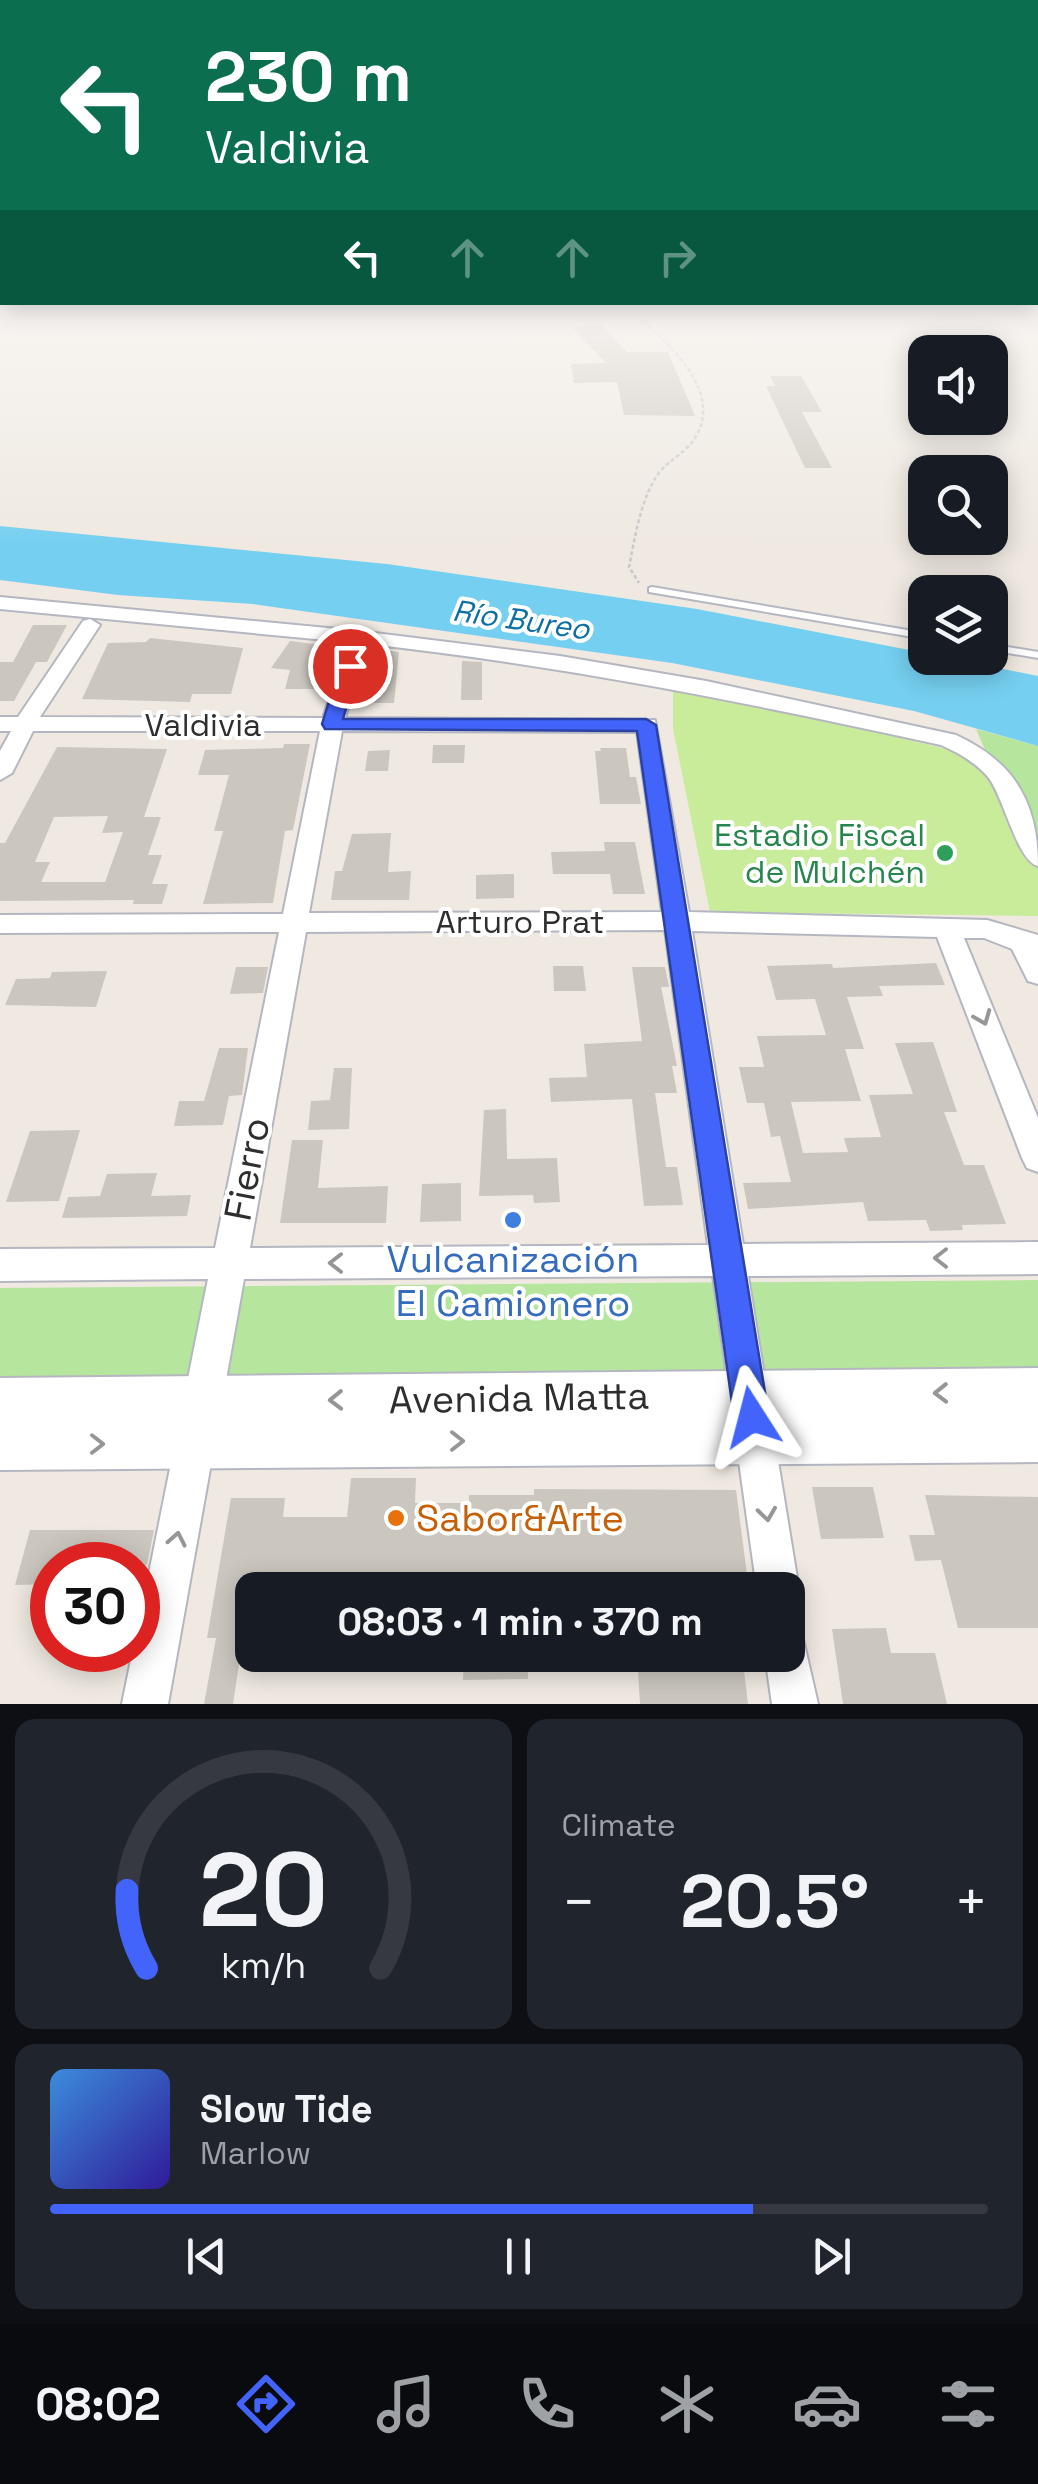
<!DOCTYPE html>
<meta charset="utf-8">
<style>
:root{--surface:#171b24;--page:#20242c;--text:#f1f3f6;--muted:#9ea1a6;--line:#363941;--accent:#4264fb}
body{margin:0;font-family:"Space Grotesk",sans-serif;background:var(--page);color:var(--text);height:100vh;display:flex;flex-direction:column;font-size:38px;white-space:nowrap}
*{box-sizing:border-box;margin:0}
p{font-size:32px;color:var(--muted)}
.icon{flex:none;width:55px;height:55px;fill:none;stroke:currentColor;stroke-width:2;stroke-linecap:round;stroke-linejoin:round}
.map{position:relative;height:1704px;overflow:hidden}
.details{display:flex;flex-direction:column;gap:15px;padding:15px;background:#0d0f14;flex:1}
.details>*{flex:none}
.banner{position:absolute;left:0px;top:0px;width:1040px;height:305px;box-shadow:0 5px 25px #0003;background:#0b6e4f;color:#fff;overflow:hidden}
.fabs{position:absolute;left:908px;top:335px;display:grid;gap:20px}
.fabs a{display:grid;place-items:center;width:100px;height:100px;border-radius:20px;background:var(--surface);box-shadow:0 5px 25px #0003;font-size:50px}
.speed{position:absolute;left:30px;top:1542px;display:flex;gap:20px;font-size:50px;font-weight:700;text-align:center}
.speed>*{display:grid;place-content:center;width:130px;height:130px;border-radius:50%;background:var(--surface);box-shadow:0 5px 25px #0003;line-height:1}
.speed .limit{border:15px solid #d22;background:#fff;color:#111}
.pin{position:absolute;display:grid;place-items:center;width:85px;height:85px;color:#fff;margin:-42px;border:5px solid #fff;border-radius:50%;box-shadow:0 2px 10px #0007}
.me{position:absolute;width:110px;margin:-55px;rotate:351deg;stroke-linejoin:round;filter:drop-shadow(0 0 8px #0008)}
.turn{display:flex;align-items:center;gap:35px;height:210px;padding:0 40px;font-size:45px}
.turn .icon{width:130px;height:130px;stroke-width:2.5}
.turn b{display:block;font-size:70px;line-height:85px}
.lanes{display:flex;align-items:center;height:95px;padding:0 40px;background:#0003;justify-content:center;gap:50px;direction:ltr}
.lanes .off{opacity:.35}
.big{font-size:75px;font-weight:600;line-height:1.1}
.details .card{flex:1;display:flex;flex-direction:column;justify-content:center;gap:15px;min-width:0;padding:0 35px;border-radius:20px;background:var(--page)}
.details .dial{align-items:center;gap:0}
.dial svg{height:260px;overflow:visible;fill:none;stroke:var(--line);stroke-width:7;stroke-linecap:round;text-anchor:middle}
.dial text{fill:var(--text);stroke:none}
.song{display:flex;align-items:center;gap:30px}
.cover{width:120px;height:120px;border-radius:15px;background:linear-gradient(135deg,hsl(210 70% 55%),hsl(250 70% 35%))}
.played{height:10px;border-radius:5px;background:linear-gradient(90deg,var(--accent) 75%,var(--line) 75%)}
.keys{display:flex;justify-content:space-around;direction:ltr}
.heat{display:flex;justify-content:space-between;align-items:center;font-size:55px;direction:ltr}
.details .tiles{flex:1;display:grid;gap:15px;grid-template-columns:1fr 1fr}
.card:last-child{grid-column:span 2}
.trip{position:absolute;left:235px;top:1572px;width:570px;height:100px;border-radius:20px;background:var(--surface);box-shadow:0 5px 25px #0003;font-weight:600;line-height:100px;text-align:center}
.menu{display:flex;height:160px;justify-content:space-around;align-items:center;background:#090b0e;color:var(--muted)}
.menu .icon{width:70px;height:70px}
.menu .active{color:var(--accent)}
.menu b{font-size:45px;color:var(--text)}
.map>svg:first-child{display:block}
</style>
<div class="map">
<svg width="1038" height="1704" viewBox="0 0 1038 1704">
<rect width="100%" height="100%" fill="#efe9e1"/>
<g fill="#b6e59e">
<polygon points="976,729 1038,746 1038,873"/>
<polygon points="1038,1280 1038,1377 0,1380 0,1288"/>
</g>
<polygon fill="#c9ec9a" points="673,690 737,699 992,760 1038,873 1038,916 710,912 673,729"/>
<polygon fill="#75cff0" points="0,526 387,564 697,609 925,653 925,658 948,658 1038,676 1038,746 914,711 672,663 253,604 118,595 0,580"/>
<g fill="#cbc7bf" fill-rule="evenodd">
<polygon points="601,325 627,352 668,352 695,416 624,415 617,382 574,383 571,364 606,363 573,328"/>
<polygon points="770,376 801,376 822,412 802,412 832,468 805,468 766,386 775,386"/>
<polygon points="33,625 67,625 47,662 36,662 14,701 0,701 0,662 13,662"/>
<polygon points="150,638 243,648 231,694 192,694 190,702 82,699 108,643 146,642"/>
<polygon points="290,641 330,646 323,658 316,689 285,689 290,670 271,668"/>
<polygon points="381,650 399,652 394,703 373,703"/>
<polygon points="462,661 482,662 482,700 461,700"/>
<polygon points="284,744 310,744 293,830 285,831 273,903 203,904 223,831 214,831 229,775 198,775 205,750 283,748"/>
<polygon points="433,745 465,745 464,763 432,763"/>
<path d="M57,747L167,749L144,817H161L148,855H162L152,884H168L162,904H133L134,900L0,901V843H5ZM108,816L102,833L123,832L105,882H41L50,862H35L54,817Z"/>
<polygon points="600,748 626,748 630,777 636,777 641,804 600,804 595,751 601,751"/>
<polygon points="390,750 388,771 365,771 368,751"/>
<polygon points="391,833 388,872 411,871 409,900 331,900 335,871 342,871 352,834"/>
<polygon points="604,842 635,842 645,894 613,894 610,874 553,874 551,852 605,851"/>
<polygon points="514,874 514,898 476,899 476,875"/>
<polygon points="936,963 945,985 879,986 883,996 847,997 864,1049 845,1049 861,1101 791,1102 803,1153 848,1152 844,1138 881,1137 869,1095 913,1094 895,1043 933,1042 957,1112 944,1112 964,1165 984,1165 1006,1224 962,1225 963,1230 930,1231 926,1220 868,1221 863,1202 748,1209 743,1183 791,1182 780,1136 771,1137 764,1103 747,1103 739,1067 764,1067 757,1036 826,1035 815,999 776,1000 767,966 832,964 833,968"/>
<polygon points="553,966 583,966 586,991 554,991"/>
<polygon points="236,967 268,967 263,993 230,994"/>
<polygon points="632,967 665,967 669,987 661,987 677,1066 672,1066 677,1093 655,1093 666,1167 677,1167 683,1205 644,1206 632,1099 551,1102 549,1078 587,1077 584,1044 642,1041"/>
<polygon points="107,971 96,1007 5,1005 16,979 50,978 52,972"/>
<polygon points="219,1048 248,1048 242,1095 229,1096 223,1125 174,1126 179,1101 204,1101"/>
<polygon points="334,1068 352,1068 349,1129 308,1130 311,1101 330,1100"/>
<polygon points="506,1109 507,1159 557,1158 560,1202 534,1203 533,1195 479,1196 484,1110"/>
<polygon points="80,1130 59,1201 6,1202 30,1131"/>
<polygon points="292,1140 323,1140 318,1188 388,1186 386,1223 280,1223"/>
<polygon points="157,1173 151,1196 191,1195 187,1216 62,1218 68,1197 100,1196 107,1174"/>
<polygon points="461,1183 461,1221 420,1222 422,1184"/>
<polygon points="351,1478 416,1478 415,1503 469,1503 469,1495 534,1495 534,1489 736,1490 749,1590 252,1590 252,1638 243,1638 233,1704 204,1704 216,1638 207,1638 231,1498 285,1498 283,1517 347,1517"/>
<polygon points="812,1487 873,1487 884,1538 821,1539"/>
<polygon points="925,1495 1038,1497 1038,1628 958,1628 941,1560 915,1561 909,1535 935,1535"/>
<polygon points="30,1530 154,1530 147,1565 52,1565 52,1584 15,1585"/>
<polygon points="886,1628 891,1653 935,1653 947,1704 843,1704 832,1629"/>
<polygon points="464,1655 528,1655 528,1679 463,1680"/>
<polygon points="638,1671 744,1671 748,1704 640,1704"/>
</g>
<g fill="none" stroke-linecap="round" stroke-linejoin="round">
<g stroke="#b4b7c1" stroke-width="4">
<g id="service">
<polygon points="652,587 925,633 925,639 649,592 649,588"/>
<polygon points="990,644 1038,652 1038,658 990,650"/>
</g>
</g>
<g stroke="#b4b7c1" stroke-width="4">
<g id="minor">
<path d="M0,597L359,631L560,656L706,681L956,735C1015,762 1038,803 1038,866C1017,861 1004,797 988,777C975,762 959,753 941,745C750,703 561,665 367,644L345,718L655,720L689,912L987,920L1038,935V984L1028,981L1012,949L984,938H964L1038,1118V1172L1027,1168L1022,1158L937,937L692,931L743,1244L1038,1242V1274L748,1276L799,1590L793,1605L788,1608V1590H757L713,1276L244,1279L168,1704H122L133,1650H138V1628L208,1279L0,1281V1249L215,1248L279,932L0,933V915L283,914L320,731H33L12,773L0,780V751L11,731H0V717H18L83,621L90,619L100,625L40,717L323,718L347,642L0,609ZM342,731L637,732L662,912L309,913ZM665,930L708,1245L250,1248L306,932Z"/>
<polygon points="788,1633 803,1639 818,1704 772,1704 765,1655 788,1655"/>
</g>
</g>
<g stroke="#b4b7c1" stroke-width="4">
<polygon id="secondary" points="1038,1368 1038,1462 0,1470 0,1378"/>
</g>
<path stroke="#c9c9c9" stroke-width="2.5" stroke-dasharray="4 2.5" stroke-linecap="butt" d="M623,305C657,333 727,387 695,438C685,454 666,461 656,477C640,503 635,537 629,567L639,583"/>
<use href="#service" fill="#fff" fill-rule="evenodd"/>
<use href="#minor" fill="#fff" fill-rule="evenodd"/>
<use href="#secondary" fill="#fff" fill-rule="evenodd"/>
</g>
<defs><path id="oneway-chevron" d="M-2-3.5L2.5 0L-2 3.5" fill="none" stroke-width="1.6" stroke-linecap="round" stroke-linejoin="round" transform="scale(2.5)"/></defs>
<g stroke="#969696">
<use href="#oneway-chevron" transform="translate(983 1018) rotate(68)"/>
<use href="#oneway-chevron" transform="translate(941 1258) rotate(180)"/>
<use href="#oneway-chevron" transform="translate(336 1263) rotate(180)"/>
<use href="#oneway-chevron" transform="translate(941 1393) rotate(179)"/>
<use href="#oneway-chevron" transform="translate(336 1400) rotate(179)"/>
<use href="#oneway-chevron" transform="translate(457 1441)"/>
<use href="#oneway-chevron" transform="translate(97 1444)"/>
<use href="#oneway-chevron" transform="translate(767 1514) rotate(82)"/>
<use href="#oneway-chevron" transform="translate(177 1539) rotate(-79)"/>
</g>
<linearGradient id="sky" x2="0" y2="1"><stop stop-color="#7abfeb"/><stop offset="0.56" stop-color="#f8f5f2"/><stop offset="1" stop-color="#f8f5f2" stop-opacity="0"/></linearGradient>
<rect width="1038" height="544" fill="url(#sky)"/>
<polygon fill="#4264fb" stroke="#2b41a3" stroke-width="2.5" points="350,661 359,666 343,719 646,719 656,725 769,1417 764,1429 752,1435 739,1429 734,1417 637,731 325,729 322,724 340,666"/>
<circle fill="#2e9e5b" stroke="#fff" stroke-width="4" cx="945" cy="853" r="10"/>
<circle fill="#3f7fe0" stroke="#fff" stroke-width="4" cx="513" cy="1220" r="10"/>
<circle fill="#e8710a" stroke="#fff" stroke-width="4" cx="396" cy="1518" r="10"/>
<g text-anchor="middle" stroke-width="8" stroke-linejoin="round" paint-order="stroke">
<g font-size="30" font-style="italic" fill="#0d6fa3" stroke="#fff">
<text transform="translate(521 620) rotate(8)" y="10">Río Bureo</text>
</g>
<g font-size="32" fill="#2e2e2e" stroke="#fff">
<text x="203" y="736">Valdivia</text>
<text x="520" y="933">Arturo Prat</text>
</g>
<g font-size="32" fill="#27864d" stroke="#fff" text-anchor="end">
<text x="925" y="846">Estadio Fiscal<tspan x="925" dy="37">de Mulchén</tspan></text>
</g>
<g font-size="38" fill="#2e2e2e" stroke="#fff">
<text transform="translate(247 1169) rotate(-79)" y="13">Fierro</text>
<text transform="translate(519 1398) rotate(-1)" y="13">Avenida Matta</text>
</g>
<g font-size="38" fill="#366cbe" stroke="#fff">
<text x="513" y="1272">Vulcanización<tspan x="513" dy="44">El Camionero</tspan></text>
</g>
<g font-size="38" fill="#c56008" stroke="#fff" text-anchor="start">
<text x="416" y="1531">Sabor&amp;Arte</text>
</g>
</g>
</svg>
<div class="fabs">
<a><svg class="icon" aria-label="sound" viewBox="0 0 24 24"><path d="M4 9h4l5-4v14l-5-4H4zM17 9q2 3 0 6"/></svg></a>
<a><svg class="icon" aria-label="search" viewBox="0 0 24 24"><circle cx="10" cy="10" r="6"/><path d="M15 15l6 6"/></svg></a>
<a><svg class="icon" aria-label="layers" viewBox="0 0 24 24"><path d="M12 4l9 5-9 5-9-5zM3 14l9 5 9-5"/></svg></a>
</div>
<div class="speed"><div class="limit">30</div></div>
<div class="pin" style="left:350px;top:666px;background:#d93025"><svg class="icon" aria-label="arrive" viewBox="0 0 24 24"><path d="M6 21V4h12l-3 4 3 4H6"/></svg></div>
<svg class="me" style="left:752px;top:1417px" viewBox="-20 -20 40 40"><path d="M0-17L14 15 0 8-14 15z" fill="#4264fb" stroke="#fff" stroke-width="4"/></svg>
<div class="trip">08:03 · 1 min · 370 m</div>
<div class="banner">
<div class="turn"><svg class="icon" aria-label="left" viewBox="0 0 24 24"><path d="M17 20v-9H6M10 6l-5 5 5 5"/></svg><div><b>230 m</b>Valdivia</div></div>
<div class="lanes"><svg class="icon" aria-label="left" viewBox="0 0 24 24"><path d="M17 20v-9H6M10 6l-5 5 5 5"/></svg><svg class="icon off" aria-label="ahead" viewBox="0 0 24 24"><path d="M12 20V5M6 11l6-6 6 6"/></svg><svg class="icon off" aria-label="ahead" viewBox="0 0 24 24"><path d="M12 20V5M6 11l6-6 6 6"/></svg><svg class="icon off" aria-label="right" viewBox="0 0 24 24"><path d="M7 20v-9h11M14 6l5 5-5 5"/></svg></div>
</div>
</div>
<section class="details">
<div class="tiles">
<div class="card dial"><svg viewBox="0 0 100 80">
<path d="M14 69A42 42 0 1 1 86 69"/>
<path d="M14 69A42 42 0 0 1 8 45" stroke="#4264fb"/>
<text x="50" y="56" font-size="32" font-weight="700">20</text>
<text x="50" y="72" font-size="11">km/h</text>
</svg></div>
<div class="card"><p>Climate</p>
<div class="heat"><a>−</a><b class="big">20.5°</b><a>+</a></div>
</div>
<div class="card">
<div class="song"><i class="cover"></i><div><b>Slow Tide</b><p>Marlow</p></div></div>
<div class="played"></div>
<div class="keys"><svg class="icon" aria-label="previous" viewBox="0 0 24 24"><path d="M18 5L8 12l10 7zM5 5v14"/></svg><svg class="icon" aria-label="pause" viewBox="0 0 24 24"><path d="M8 5v14M16 5v14"/></svg><svg class="icon" aria-label="next" viewBox="0 0 24 24"><path d="M6 5l10 7-10 7zM19 5v14"/></svg></div>
</div>
</div>
</section>
<nav class="menu">
<b>08:02</b>
<svg class="icon active" aria-label="directions" viewBox="0 0 24 24"><path d="M12 3l9 9-9 9-9-9zM9 14v-3h6M13 9l2 2-2 2"/></svg>
<svg class="icon" aria-label="music" viewBox="0 0 24 24"><path d="M9 18V5l10-2v13"/><circle cx="6" cy="18" r="3"/><circle cx="16" cy="16" r="3"/></svg>
<svg class="icon" aria-label="phone" viewBox="0 0 24 24"><path d="M5 4h4l2 5-3 2q2 4 5 5l2-3 5 2v4C11 20 4 13 5 4z"/></svg>
<svg class="icon" aria-label="climate" viewBox="0 0 24 24"><path d="M12 3v18M4 7l16 10M4 17L20 7"/></svg>
<svg class="icon" aria-label="car" viewBox="0 0 24 24"><path d="M5 17H2v-5l4-1 3-4h7l3 4 3 1v5h-3M9 17h6M6 11h13"/><circle cx="7" cy="17" r="2"/><circle cx="17" cy="17" r="2"/></svg>
<svg class="icon" aria-label="filters" viewBox="0 0 24 24"><path d="M4 7h16M4 17h16"/><circle cx="9" cy="7" r="2"/><circle cx="15" cy="17" r="2"/></svg>
</nav>
